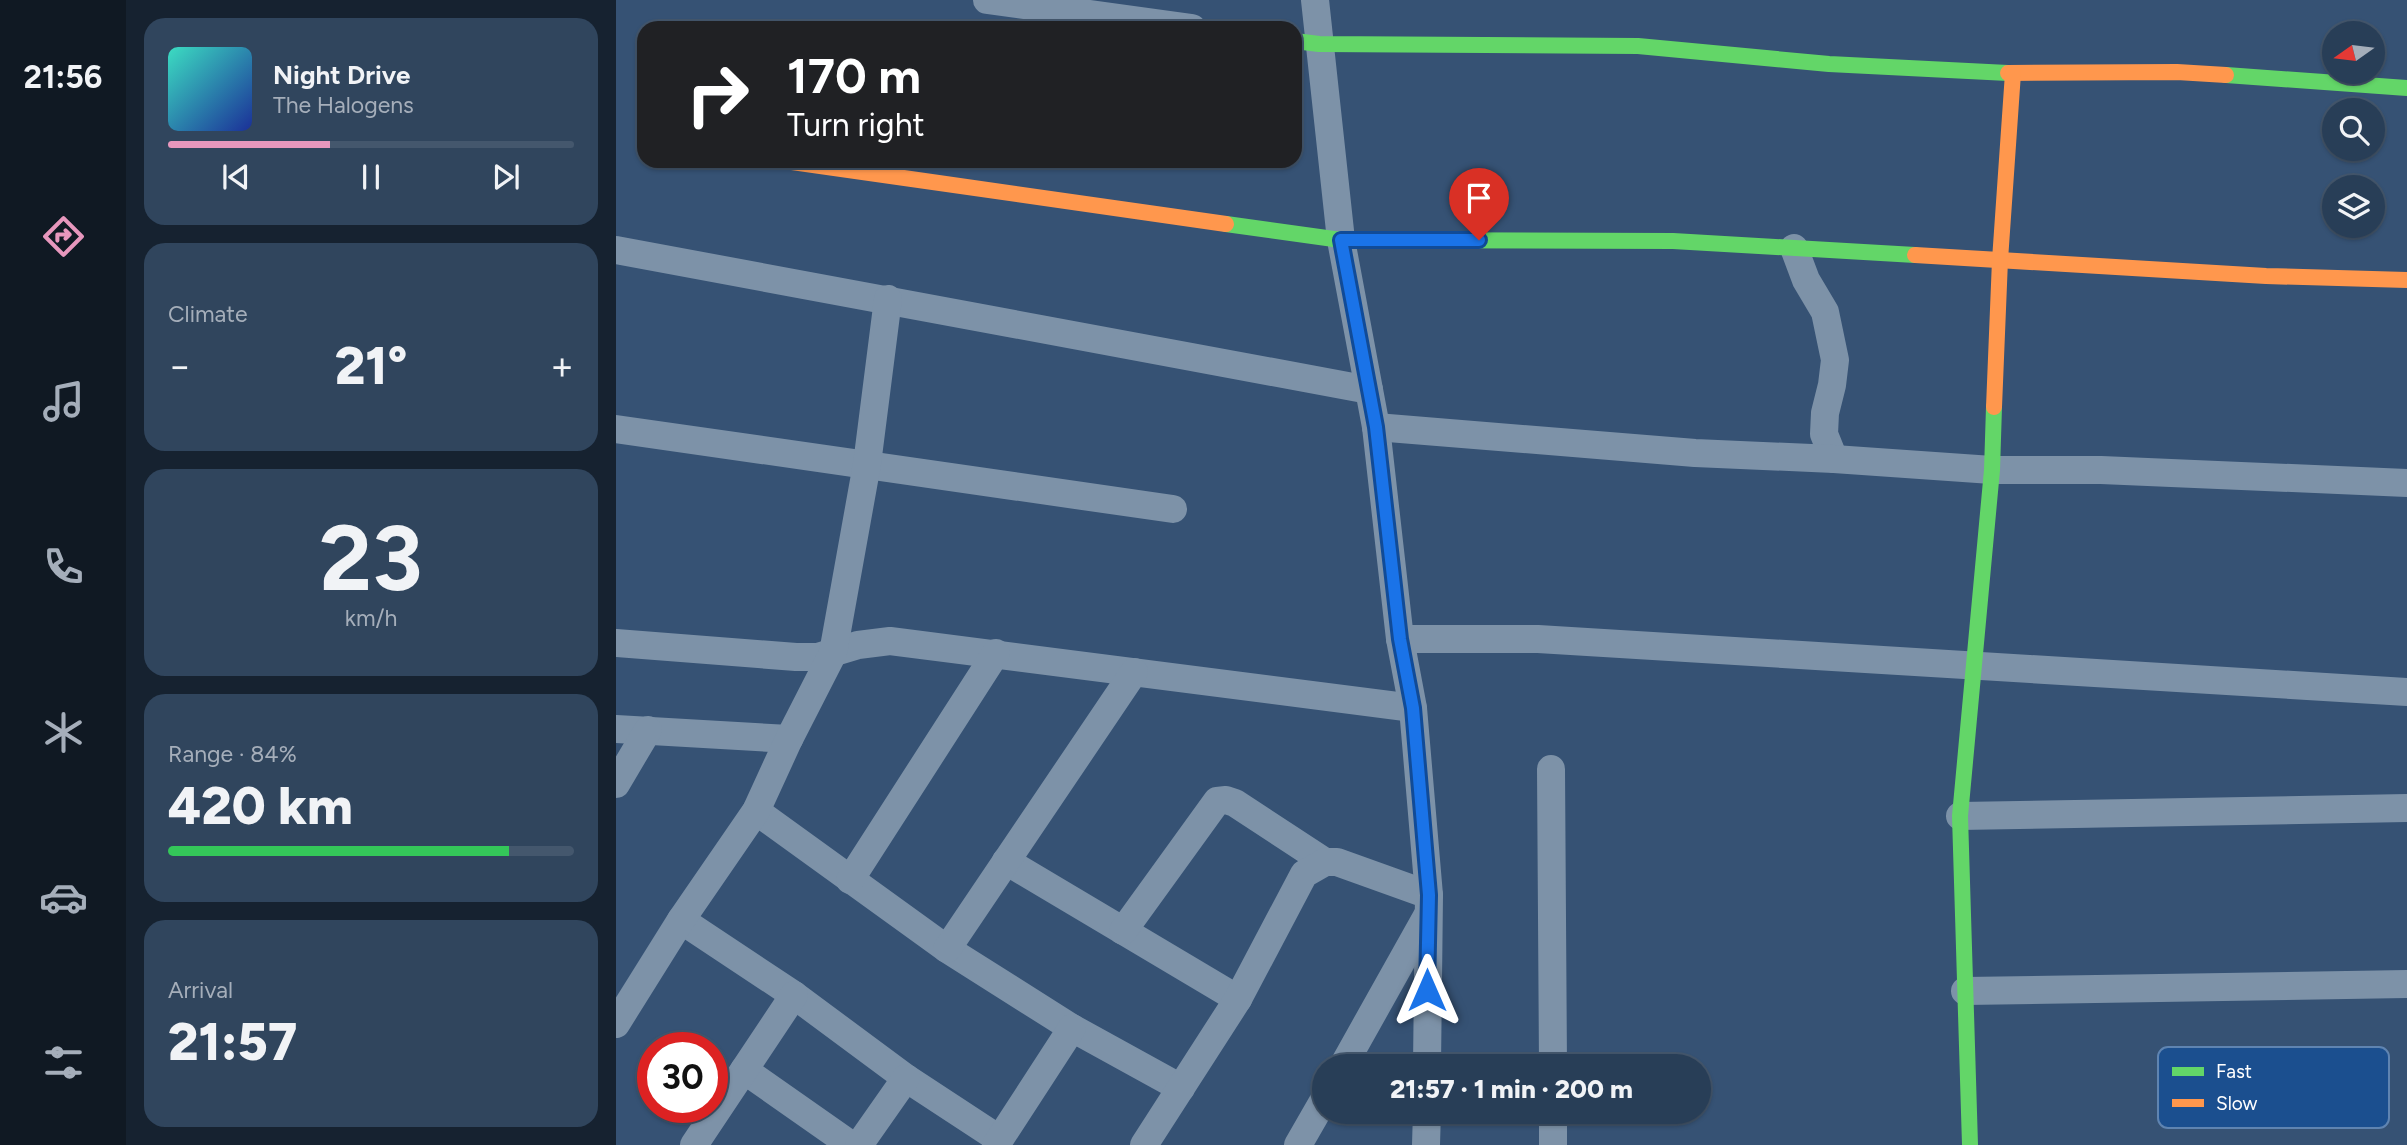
<!DOCTYPE html>
<meta charset="utf-8">
<style>
:root{--surface:#283e57;--page:#30455d;--text:#f1f3f6;--muted:#a5aeba;--line:#44576d;--accent:#e797bd}
body{margin:0;font-family:Figtree,sans-serif;background:var(--page);color:var(--text);height:100vh;display:flex;flex-direction:column;font-size:26px;white-space:nowrap}
*{box-sizing:border-box;margin:0}
p{font-size:23px;color:var(--muted)}
.icon{flex:none;width:38px;height:38px;fill:none;stroke:currentColor;stroke-width:2;stroke-linecap:round;stroke-linejoin:round}
.map{position:relative;flex:1;overflow:hidden}
.drawer{display:flex;flex-direction:column;gap:18px;padding:18px;background:#162230;width:490px}
.drawer>*{flex:none}
.banner{position:absolute;left:21px;top:21px;width:665px;height:147px;border-radius:21px;box-shadow:0 2px 5px #0004,0 0 0 2px var(--line);background:#202124;color:#fff;overflow:hidden}
.needle{width:46px;rotate:256deg}
.tools{position:absolute;left:1706px;top:21px;display:grid;gap:14px}
.tools a{display:grid;place-items:center;width:63px;height:63px;border-radius:50%;background:var(--surface);box-shadow:0 2px 5px #0004,0 0 0 2px var(--line);font-size:35px}
.speed{position:absolute;left:21px;top:1032px;display:flex;gap:14px;font-size:35px;font-weight:700;text-align:center}
.speed>*{display:grid;place-content:center;width:91px;height:91px;border-radius:50%;background:var(--surface);box-shadow:0 2px 5px #0004,0 0 0 2px var(--line);line-height:1}
.speed .limit{border:10px solid #d22;background:#fff;color:#111}
.pin{position:absolute;display:grid;place-items:center;width:60px;height:60px;color:#fff;margin:-72px -30px;border-radius:50% 50% 50% 0;rotate:-45deg;box-shadow:0 0 7px #0007}
.pin .icon{rotate:45deg}
.me{position:absolute;width:77px;margin:-38px;rotate:0deg;stroke-linejoin:round;filter:drop-shadow(0 0 5px #0008)}
.turn{display:flex;align-items:center;gap:24px;height:147px;padding:0 35px;font-size:32px}
.turn .icon{width:91px;height:91px;stroke-width:2.5}
.turn b{display:block;font-size:49px;line-height:60px}
.big{font-size:52px;font-weight:800;line-height:1.1}
.drawer .card{flex:1;display:flex;flex-direction:column;justify-content:center;gap:10px;min-width:0;padding:0 24px;border-radius:21px;background:var(--page)}
.drawer .dial{align-items:center;gap:0}
.dial b{font-size:91px;line-height:1}
.song{display:flex;align-items:center;gap:21px}
.cover{width:84px;height:84px;border-radius:10px;background:linear-gradient(135deg,hsl(170 70% 55%),hsl(230 70% 35%))}
.played{height:7px;border-radius:4px;background:linear-gradient(90deg,var(--accent) 40%,var(--line) 40%)}
.keys{display:flex;justify-content:space-around;direction:ltr}
.heat{display:flex;justify-content:space-between;align-items:center;font-size:38px;direction:ltr}
.charge{height:10px;border-radius:5px;background:linear-gradient(90deg,#34c759 84%,var(--line) 0)}
.trip{position:absolute;left:696px;top:1054px;width:399px;height:70px;border-radius:35px;background:var(--surface);box-shadow:0 2px 5px #0004,0 0 0 2px var(--line);font-weight:800;line-height:70px;text-align:center}
main{display:flex;flex:1;min-height:0}
.dock{display:flex;flex-direction:column;width:126px;justify-content:space-around;align-items:center;background:#101923;color:var(--muted)}
.dock .icon{width:49px;height:49px}
.dock .on{color:var(--accent)}
.dock b{font-size:32px;color:var(--text)}
.map>svg:first-child{display:block}
</style>
<main>
<nav class="dock">
<b>21:56</b>
<svg class="icon on" aria-label="directions" viewBox="0 0 24 24"><path d="M12 3l9 9-9 9-9-9zM9 14v-3h6M13 9l2 2-2 2"/></svg>
<svg class="icon" aria-label="music" viewBox="0 0 24 24"><path d="M9 18V5l10-2v13"/><circle cx="6" cy="18" r="3"/><circle cx="16" cy="16" r="3"/></svg>
<svg class="icon" aria-label="phone" viewBox="0 0 24 24"><path d="M5 4h4l2 5-3 2q2 4 5 5l2-3 5 2v4C11 20 4 13 5 4z"/></svg>
<svg class="icon" aria-label="climate" viewBox="0 0 24 24"><path d="M12 3v18M4 7l16 10M4 17L20 7"/></svg>
<svg class="icon" aria-label="car" viewBox="0 0 24 24"><path d="M5 17H2v-5l4-1 3-4h7l3 4 3 1v5h-3M9 17h6M6 11h13"/><circle cx="7" cy="17" r="2"/><circle cx="17" cy="17" r="2"/></svg>
<svg class="icon" aria-label="filters" viewBox="0 0 24 24"><path d="M4 7h16M4 17h16"/><circle cx="9" cy="7" r="2"/><circle cx="15" cy="17" r="2"/></svg>
</nav>
<section class="drawer">
<div class="card">
<div class="song"><i class="cover"></i><div><b>Night Drive</b><p>The Halogens</p></div></div>
<div class="played"></div>
<div class="keys"><svg class="icon" aria-label="previous" viewBox="0 0 24 24"><path d="M18 5L8 12l10 7zM5 5v14"/></svg><svg class="icon" aria-label="pause" viewBox="0 0 24 24"><path d="M8 5v14M16 5v14"/></svg><svg class="icon" aria-label="next" viewBox="0 0 24 24"><path d="M6 5l10 7-10 7zM19 5v14"/></svg></div>
</div>
<div class="card"><p>Climate</p>
<div class="heat"><a>−</a><b class="big">21°</b><a>+</a></div>
</div>
<div class="card dial"><b>23</b><p>km/h</p></div>
<div class="card"><p>Range · 84%</p><b class="big">420 km</b><div class="charge"></div></div>
<div class="card"><p>Arrival</p><b class="big">21:57</b></div>
</section>
<div class="map">
<svg width="1791" height="1145" viewBox="0 0 1791 1145">
<rect width="100%" height="100%" fill="#365274"/>
<g fill="none" stroke-linecap="round" stroke-linejoin="round">
<g stroke="#7d92a8" stroke-width="28">
<polyline points="371,0 576,28"/>
<polyline points="699,0 725,240 760,427 784,639 797,708 813,895 811,1066"/>
<polyline points="1178,248 1190,280 1209,312 1219,360 1216,385 1209,413 1208,434 1218,459"/>
<polyline points="0,250 753,390"/>
<polyline points="760,427 1079,453 1218,459 1376,470 1485,470 1791,483"/>
<polyline points="0,429 557,509"/>
<polyline points="784,639 922,639 1791,692"/>
<polyline points="0,643 180,657 202,657 242,645 274,641 797,708"/>
<polyline points="0,729 173,739"/>
<polyline points="935,769 937,1066"/>
<polyline points="0,784 32,730"/>
<polyline points="140,811 331,949 456,1028 565,1088"/>
<polyline points="1344,816 1791,808"/>
<polyline points="390,861 622,999"/>
<polyline points="234,880 380,653"/>
<polyline points="65,920 178,995 290,1078 383,1139"/>
<polyline points="507,931 601,801 610,800 619,803 709,862"/>
<polyline points="331,949 518,672"/>
<polyline points="1349,991 1791,984"/>
<polyline points="0,1024 65,920 140,811 173,739 217,653 251,464 272,299"/>
<polyline points="727,1066 811,916"/>
<polyline points="128,1070 235,1145"/>
<polyline points="937,1111 937,1145"/>
<polyline points="78,1145 178,995"/>
<polyline points="243,1145 290,1078"/>
<polyline points="380,1145 456,1028"/>
<polyline points="528,1145 622,999 688,874 709,862 721,862 813,895"/>
<polyline points="682,1145 709,1098"/>
<polyline points="810,1145 811,1111"/>
</g>
<g stroke="#63d668" stroke-width="16">
<polyline points="679,41 703,44 1022,46 1213,64 1392,73"/>
<polyline points="1610,75 1791,88"/>
<polyline points="610,224 725,240 1057,241 1299,255"/>
<polyline points="1354,1145 1344,816 1376,470 1378,407"/>
</g>
<g stroke="#ff974d" stroke-width="16">
<polyline points="1392,73 1561,72 1610,75"/>
<polyline points="169,161 610,224"/>
<polyline points="1299,255 1650,276 1791,280"/>
<polyline points="1378,407 1384,260 1397,73"/>
</g>
</g>
<g fill="none" stroke-linecap="round" stroke-linejoin="round">
<g stroke="#114b97" stroke-width="18">
<polyline id="route" points="811,990 813,895 797,708 784,639 760,427 725,240 863,240"/>
</g>
<use href="#route" stroke="#1a73e8" stroke-width="12"/>
</g>
<rect x="1542" y="1047" width="231" height="81" rx="10" fill="#1b4f8f" stroke="#5f84b1" stroke-width="2"/>
<rect x="1556" y="1067" width="32" height="9" fill="#63d668"/>
<rect x="1556" y="1099" width="32" height="8" fill="#ff974d"/>
<g font-size="19" fill="#fff">
<text x="1600" y="1078">Fast</text>
<text x="1600" y="1110">Slow</text>
</g>
</svg>
<div class="tools">
<a><svg class="needle" viewBox="-14 -14 28 28"><path d="M0-13l5 13h-10z" fill="#e53935"/><path d="M0 13l5-13h-10z" fill="#a5aeba"/></svg></a>
<a><svg class="icon" aria-label="search" viewBox="0 0 24 24"><circle cx="10" cy="10" r="6"/><path d="M15 15l6 6"/></svg></a>
<a><svg class="icon" aria-label="layers" viewBox="0 0 24 24"><path d="M12 4l9 5-9 5-9-5zM3 14l9 5 9-5"/></svg></a>
</div>
<div class="speed"><div class="limit">30</div></div>
<div class="pin" style="left:863px;top:240px;background:#d93025"><svg class="icon" aria-label="arrive" viewBox="0 0 24 24"><path d="M6 21V4h12l-3 4 3 4H6"/></svg></div>
<svg class="me" style="left:811px;top:990px" viewBox="-20 -20 40 40"><path d="M0-17L14 15 0 8-14 15z" fill="#1a73e8" stroke="#fff" stroke-width="4"/></svg>
<div class="trip">21:57 · 1 min · 200 m</div>
<div class="banner">
<div class="turn"><svg class="icon" aria-label="right" viewBox="0 0 24 24"><path d="M7 20v-9h11M14 6l5 5-5 5"/></svg><div><b>170 m</b>Turn right</div></div>
</div>
</div>
</main>
